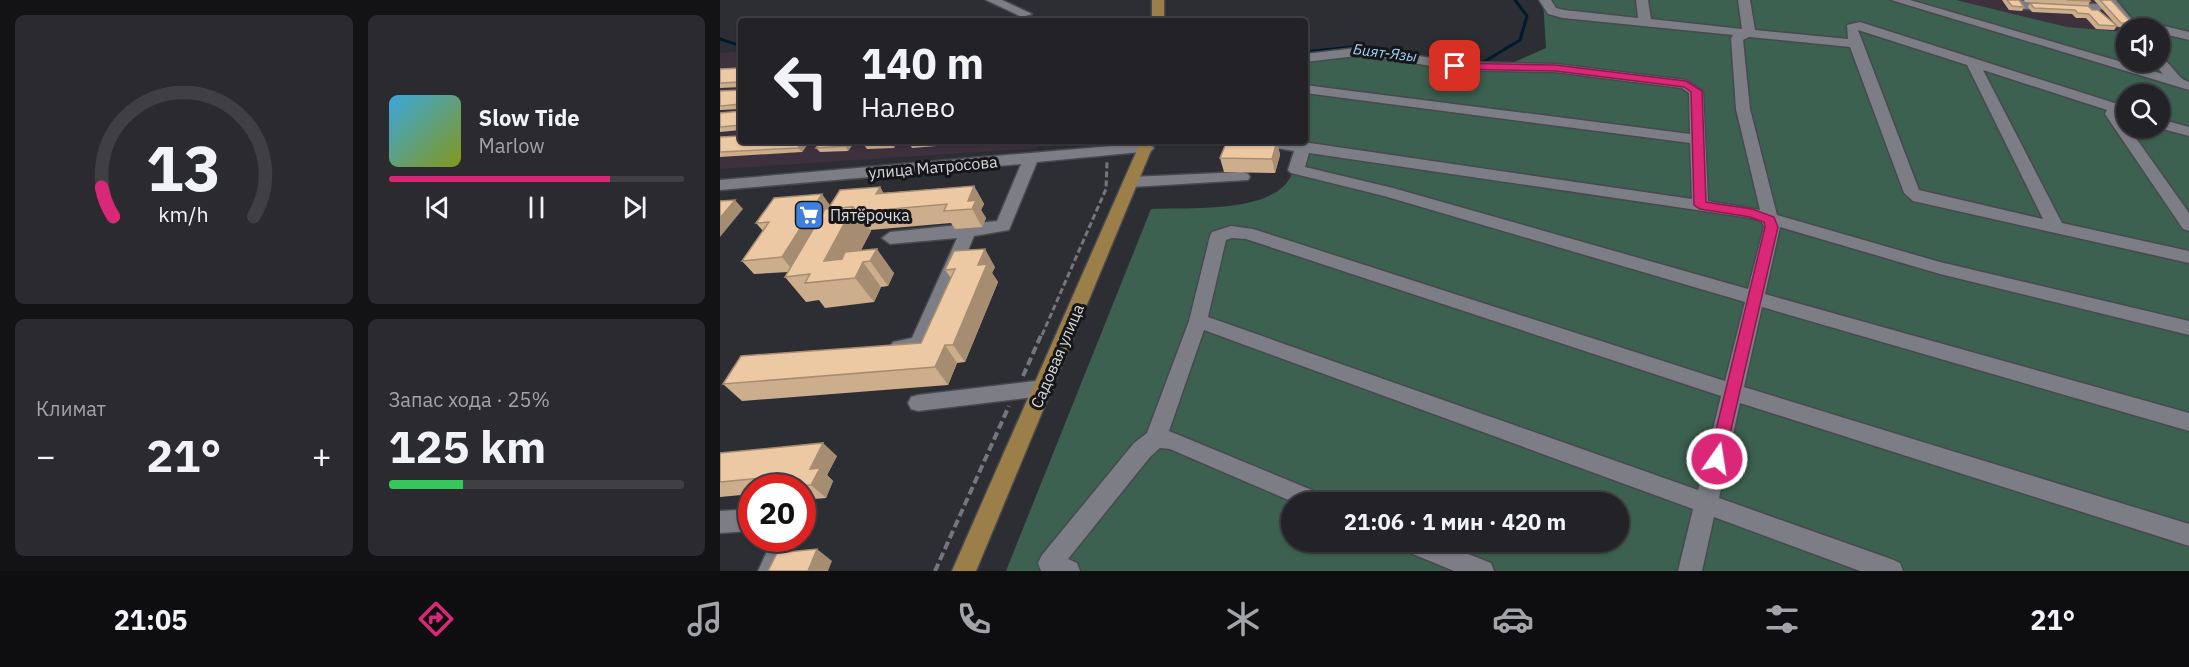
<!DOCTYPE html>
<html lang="ru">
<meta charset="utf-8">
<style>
:root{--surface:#222227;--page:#2a2a2f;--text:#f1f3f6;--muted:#a2a4a7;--line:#3f3f44;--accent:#db2777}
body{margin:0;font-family:"IBM Plex Sans",sans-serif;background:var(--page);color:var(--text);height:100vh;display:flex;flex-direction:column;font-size:22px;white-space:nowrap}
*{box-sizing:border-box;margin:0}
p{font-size:20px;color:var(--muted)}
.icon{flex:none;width:33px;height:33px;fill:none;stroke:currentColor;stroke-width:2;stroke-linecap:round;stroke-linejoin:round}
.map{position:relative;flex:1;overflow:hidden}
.details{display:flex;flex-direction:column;gap:15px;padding:15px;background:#131315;width:720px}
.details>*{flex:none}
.top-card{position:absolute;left:18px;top:18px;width:570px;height:126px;border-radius:6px;box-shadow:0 2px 4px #0004,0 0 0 2px var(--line);background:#222227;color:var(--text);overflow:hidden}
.tools{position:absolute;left:1396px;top:18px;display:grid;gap:12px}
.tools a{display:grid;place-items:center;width:54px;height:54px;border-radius:50%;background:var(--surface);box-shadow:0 2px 4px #0004,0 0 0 2px var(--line);font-size:30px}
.speed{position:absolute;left:18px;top:474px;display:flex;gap:12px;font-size:30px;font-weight:700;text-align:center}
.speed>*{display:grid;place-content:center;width:78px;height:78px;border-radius:50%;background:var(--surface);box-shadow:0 2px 4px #0004,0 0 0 2px var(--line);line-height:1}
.speed .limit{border:9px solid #d22;background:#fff;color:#111}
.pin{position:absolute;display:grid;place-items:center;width:51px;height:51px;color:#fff;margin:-26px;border-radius:12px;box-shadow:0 3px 9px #0006}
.me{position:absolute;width:66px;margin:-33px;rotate:13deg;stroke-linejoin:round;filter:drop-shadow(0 0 4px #0008)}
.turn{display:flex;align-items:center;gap:21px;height:126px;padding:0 24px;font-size:27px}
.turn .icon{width:78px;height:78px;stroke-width:2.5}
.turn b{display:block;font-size:42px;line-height:51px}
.big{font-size:45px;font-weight:700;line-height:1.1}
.details .card{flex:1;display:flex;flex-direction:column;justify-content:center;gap:9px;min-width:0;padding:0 21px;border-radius:9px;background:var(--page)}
.details .dial{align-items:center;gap:0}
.dial svg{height:156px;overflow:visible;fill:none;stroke:var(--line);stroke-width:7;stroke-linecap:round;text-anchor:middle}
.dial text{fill:var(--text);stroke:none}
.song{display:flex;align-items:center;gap:18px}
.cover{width:72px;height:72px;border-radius:9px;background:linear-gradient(135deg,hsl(200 70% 55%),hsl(70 70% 35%))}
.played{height:6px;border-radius:3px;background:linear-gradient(90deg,var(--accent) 75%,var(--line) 75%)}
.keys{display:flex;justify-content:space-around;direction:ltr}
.heat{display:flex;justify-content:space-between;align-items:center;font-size:33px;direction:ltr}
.charge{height:9px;border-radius:4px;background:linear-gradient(90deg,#34c759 25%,var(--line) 0)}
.details .tiles{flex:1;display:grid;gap:15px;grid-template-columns:repeat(2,1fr)}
.trip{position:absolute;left:561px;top:492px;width:348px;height:60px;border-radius:30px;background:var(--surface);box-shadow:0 2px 4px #0004,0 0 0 2px var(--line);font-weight:700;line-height:60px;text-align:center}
.menu{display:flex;height:96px;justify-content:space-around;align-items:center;background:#0e0e10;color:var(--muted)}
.menu .icon{width:42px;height:42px}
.menu .active{color:var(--accent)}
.menu b{font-size:27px;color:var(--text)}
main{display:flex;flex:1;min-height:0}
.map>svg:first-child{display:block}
</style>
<main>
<section class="details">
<div class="tiles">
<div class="card dial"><svg viewBox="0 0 100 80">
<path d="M14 69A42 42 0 1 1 86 69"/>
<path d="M14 69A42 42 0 0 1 8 54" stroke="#db2777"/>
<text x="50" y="56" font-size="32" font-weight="700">13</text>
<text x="50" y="72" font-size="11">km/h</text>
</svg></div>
<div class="card">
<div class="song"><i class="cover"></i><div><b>Slow Tide</b><p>Marlow</p></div></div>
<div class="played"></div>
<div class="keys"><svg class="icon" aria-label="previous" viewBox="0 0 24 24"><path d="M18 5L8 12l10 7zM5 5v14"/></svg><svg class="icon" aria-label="pause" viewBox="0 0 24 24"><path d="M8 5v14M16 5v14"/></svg><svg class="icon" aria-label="next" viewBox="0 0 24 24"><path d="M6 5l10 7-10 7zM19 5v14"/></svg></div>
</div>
<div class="card"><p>Климат</p>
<div class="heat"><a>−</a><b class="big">21°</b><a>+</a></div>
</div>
<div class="card"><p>Запас хода · 25%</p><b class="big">125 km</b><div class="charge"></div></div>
</div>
</section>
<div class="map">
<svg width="1469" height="571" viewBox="0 0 1469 571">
<rect width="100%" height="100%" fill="#2d2e34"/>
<g fill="#3e313e">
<polygon points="1236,0 1385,0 1407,32 1347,27"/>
<polygon points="21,51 21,141 320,141 317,148 0,169 0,53"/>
</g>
<path fill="#3c6150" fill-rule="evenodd" d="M823,0H1236L1347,27L1407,32V62H1440V28H1411L1385,0H1469V571H286L431,209C468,207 553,214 571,176C574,169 573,156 574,148L513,141H585V59L634,52L709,63L790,64L826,48ZM1407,94H1440V128H1407ZM572,502H898V542H572Z"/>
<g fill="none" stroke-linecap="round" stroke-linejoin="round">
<g stroke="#001a2d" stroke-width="3">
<polyline points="0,39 21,46"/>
<polyline points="585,52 632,47 642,49"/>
<polyline points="757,66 800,40 807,16 795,0"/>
</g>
<g stroke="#48494e" stroke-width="3">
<g id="minor">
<polygon points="266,0 282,0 312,14 302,17"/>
<path d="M819,0H831L836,8L844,10L918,18L916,0H928L931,19L1022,29L1018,0H1030L1035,30L1128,39L1127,25L1140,22L1407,107V116L1399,114L1469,213V231L1463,229L1385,114L1387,110L1263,70L1342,223L1469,251V263L1193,201L1184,193L1130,47L1029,37L1023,40L1030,109L1057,215L1220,262L1469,321V335L1220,274L1060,227L1045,294L1469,413V431L1042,307L1024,387L1469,524V546L1020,403L999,498L1171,559L1180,563L1183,571H1140L994,517L982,571H958L973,509L484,330L449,431L604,495L607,502H573L450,449L440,448L430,457L348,559L357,563L360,571H321L318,563L322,555L414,443L427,433L469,321L490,236L492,232L511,226L533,229L1005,381L1025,302L664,196L571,173L568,170L574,151L540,145L533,141L583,142L972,199L970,143L585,93V85L970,134L969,93L962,88L835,72L735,70L645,55L585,62V54L645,47L735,62L835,64L966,80L983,91L988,201L1040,210L1016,109L1011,38L1013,35L843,18L828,14ZM1138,30L1247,65L1323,219L1199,190ZM589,153L1031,218L1042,222L1044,227L1028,289L673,188L585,167ZM512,238L526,239L1001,396L978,490L488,317L506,240Z"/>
<path d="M1171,0H1190L1443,74L1433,62H1440V58C1452,62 1456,78 1469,82V90Z"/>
<polygon points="1293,0 1377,4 1383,8 1377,12 1303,9"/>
<polygon points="1384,0 1396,0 1419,28 1407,29"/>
<polygon points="1440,25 1469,32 1469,40 1440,33 1440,28 1434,28"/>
<polygon points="1440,119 1469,127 1469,136 1439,128"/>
<path d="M426,143L434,148L431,151L317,162L289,230L254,236L209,345L206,350C195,354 184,356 173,352L170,347L173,342L192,338L237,238L170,244L162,238L170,232L277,221L301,164L0,190V180Z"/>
<polygon points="522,172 528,174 530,177 528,180 412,187 404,182 412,177"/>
<polygon points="323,380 330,382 333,388 330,394 323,396 198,411 191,409 188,403 191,397 198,395"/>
<polygon points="32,509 32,531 0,533 0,511"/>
<polygon points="53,538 76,538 62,571 38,571"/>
<polygon points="679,542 718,542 771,563 774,571 734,571 683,550"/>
</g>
</g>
<g stroke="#48494e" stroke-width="3">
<g id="major">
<rect x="432" y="0" width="12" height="21"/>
<polygon points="421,141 435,141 256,571 232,571"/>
</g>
</g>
<polyline stroke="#75767b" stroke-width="3" stroke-dasharray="6 3" stroke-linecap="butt" points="322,335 386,189 387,162"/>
<g stroke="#75767b" stroke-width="4" stroke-dasharray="8 4" stroke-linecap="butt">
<polyline points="303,376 322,333"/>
<polyline points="215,571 289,406"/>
</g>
<use href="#minor" fill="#7c7d85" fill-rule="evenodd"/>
<use href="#major" fill="#9c7f48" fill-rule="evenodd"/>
</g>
<g fill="#ccad8c">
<polygon points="1282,0 1299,0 1304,7 1302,11 1289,10"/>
<polygon points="1304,0 1369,0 1370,1 1368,6 1305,2"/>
<polygon points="1374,0 1391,0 1412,23 1410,28 1398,27"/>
<polygon points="1310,3 1372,10 1397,26 1394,30 1376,29 1366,18 1356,18 1352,14 1312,12 1308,7"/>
<polygon points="21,68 21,87 0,88 0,69"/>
<polygon points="21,90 21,109 0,110 0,91"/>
<polygon points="21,111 21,130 0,132 0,113"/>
<polygon points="0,137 90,141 82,152 0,157"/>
<polygon points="101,141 135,141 128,151 100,152 96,148"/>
<polygon points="147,141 178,141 174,148 147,149 144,145"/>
<polygon points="190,141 220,141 217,146 192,148 189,143"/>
<polygon points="233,141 264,141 263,143 234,144"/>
<polygon points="277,141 305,141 278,142"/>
<polygon points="557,141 560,155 555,173 504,172 500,158"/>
<polygon points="254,186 264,204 261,210 266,218 262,227 235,229 231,223 150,230 151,231 141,250 174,273 168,286 161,287 154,302 105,308 99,300 86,302 65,277 68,272 34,274 22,261 43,231 36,223 110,205 160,187 163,193"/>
<polygon points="275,267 272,273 278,282 245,362 237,363 228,385 22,401 3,384 201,343 231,278 225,270"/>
<polygon points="0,453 117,456 107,475 113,481 106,498 82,500 82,488 32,488 32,494 0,497"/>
</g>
<g fill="#a68d72">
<polygon points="83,141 90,141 82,152 78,148"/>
<polygon points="128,141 135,141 128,151 125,146"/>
<polygon points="173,141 178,141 174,148 171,143"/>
<polygon points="215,141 220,141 217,146 214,142"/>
<polygon points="557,141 560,155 555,173 552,159"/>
<polygon points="254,186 264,204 261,210 266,218 262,227 248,201"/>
<polygon points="160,187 171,205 156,194"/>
<polygon points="102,194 112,208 73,271 62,257"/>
<polygon points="15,200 23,209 0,237 0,218"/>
<polygon points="133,207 151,231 126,279 104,261"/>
<polygon points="157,249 174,273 168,286 150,261"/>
<polygon points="265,249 275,267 272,273 278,282 245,362 233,345 258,265"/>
<polygon points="143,262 161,287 154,302 135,278"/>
<polygon points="225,345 237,363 228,385 215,367"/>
<polygon points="103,443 117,456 107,475 113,481 106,498 91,485 90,469"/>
<polygon points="97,549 112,561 108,571 88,571"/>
</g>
<g fill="#edc9a3" stroke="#a68d72" stroke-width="1.5">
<polygon points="1287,0 1299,0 1304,7 1292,6"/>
<polygon points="1347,0 1369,0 1370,1"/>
<polygon points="1380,0 1391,0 1412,23 1401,23"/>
<polygon points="1310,3 1368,6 1372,10 1378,10 1397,26 1379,25 1369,14 1358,13 1355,10 1314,8"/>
<polygon points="21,68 21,82 0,83 0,69"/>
<polygon points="21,90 21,104 0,106 0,91"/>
<polygon points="21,111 21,125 0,127 0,113"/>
<polygon points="21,136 21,141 83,141 78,148 0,152 0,137"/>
<polygon points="101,141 128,141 125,146 96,148"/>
<polygon points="147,141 173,141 171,143 144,145"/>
<polygon points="190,141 215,141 189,143"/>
<polygon points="507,141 557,141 552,159 500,158"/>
<polygon points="254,186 248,201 256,200 252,209 224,211 227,204 137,212 133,207 108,209 120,190 160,187 156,194"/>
<polygon points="102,194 62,257 22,261 49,222 36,223 54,198"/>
<polygon points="15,200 0,218 0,201"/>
<polygon points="133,207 104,261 122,259 125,252 157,249 150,261 143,262 135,278 85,283 90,274 65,277 105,209"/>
<polygon points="265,249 258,265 267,264 233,345 225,345 215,367 3,384 21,356 201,343 235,269 225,270 234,251"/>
<polygon points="103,443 90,469 100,468 91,485 57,488 63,476 0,482 0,453"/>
<polygon points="97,549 88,571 48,571 57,553"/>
</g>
<polygon fill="#db2777" stroke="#8e194d" stroke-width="1.5" points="735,63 835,65 966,81 982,91 986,202 1032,209 1054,217 1058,227 1003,464 991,464 989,459 1045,227 1044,222 1030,217 980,209 974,205 971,92 964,87 835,71 731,69 730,66"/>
<defs>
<g id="supermarket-square" transform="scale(1.5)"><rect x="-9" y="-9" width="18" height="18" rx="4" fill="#3f7fe0" stroke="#161619"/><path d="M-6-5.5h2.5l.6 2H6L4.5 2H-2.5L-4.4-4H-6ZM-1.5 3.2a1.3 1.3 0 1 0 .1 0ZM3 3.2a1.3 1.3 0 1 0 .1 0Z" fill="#fff"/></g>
</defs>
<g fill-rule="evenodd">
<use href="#supermarket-square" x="89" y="215"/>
</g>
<g text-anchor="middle" stroke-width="6" stroke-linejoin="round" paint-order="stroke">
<g font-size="15" font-style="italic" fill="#9dd2f7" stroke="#161619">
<text transform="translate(665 53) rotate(7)" y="5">Бият-Язы</text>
</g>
<g font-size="16" fill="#d8d9dd" stroke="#161619">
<text transform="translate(213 167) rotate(-5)" y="6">улица Матросова</text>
<text transform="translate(337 356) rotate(-67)" y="6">Садовая улица</text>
</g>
<g font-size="16" fill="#d8d9dd" stroke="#161619" text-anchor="start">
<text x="110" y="221">Пятёрочка</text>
</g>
</g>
</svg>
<div class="tools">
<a><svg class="icon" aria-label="sound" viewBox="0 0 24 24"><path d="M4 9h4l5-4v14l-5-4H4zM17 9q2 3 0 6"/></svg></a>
<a><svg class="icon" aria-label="search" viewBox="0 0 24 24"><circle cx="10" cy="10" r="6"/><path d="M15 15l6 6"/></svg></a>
</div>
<div class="speed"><div class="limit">20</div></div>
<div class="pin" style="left:735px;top:66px;background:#d93025"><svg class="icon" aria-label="arrive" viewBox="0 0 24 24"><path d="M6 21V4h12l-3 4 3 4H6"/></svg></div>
<svg class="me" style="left:997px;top:459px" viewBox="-20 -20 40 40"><circle r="17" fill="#db2777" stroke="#fff" stroke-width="3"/><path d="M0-11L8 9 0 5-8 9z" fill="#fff"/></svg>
<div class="trip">21:06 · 1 мин · 420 m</div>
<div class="top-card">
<div class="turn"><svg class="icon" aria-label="left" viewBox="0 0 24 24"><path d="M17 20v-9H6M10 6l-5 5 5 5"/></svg><div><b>140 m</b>Налево</div></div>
</div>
</div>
</main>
<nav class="menu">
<b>21:05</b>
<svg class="icon active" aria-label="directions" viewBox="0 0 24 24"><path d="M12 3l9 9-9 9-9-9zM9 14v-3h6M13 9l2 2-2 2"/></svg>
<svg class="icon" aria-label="music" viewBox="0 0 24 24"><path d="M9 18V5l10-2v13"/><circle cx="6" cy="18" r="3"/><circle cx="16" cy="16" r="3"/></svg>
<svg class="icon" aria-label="phone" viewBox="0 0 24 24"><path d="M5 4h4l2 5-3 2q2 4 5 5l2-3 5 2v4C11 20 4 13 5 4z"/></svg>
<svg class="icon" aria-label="climate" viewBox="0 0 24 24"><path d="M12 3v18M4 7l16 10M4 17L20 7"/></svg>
<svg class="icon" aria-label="car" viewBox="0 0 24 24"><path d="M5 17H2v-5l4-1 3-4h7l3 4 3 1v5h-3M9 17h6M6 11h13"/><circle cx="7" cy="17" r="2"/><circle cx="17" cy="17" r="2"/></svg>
<svg class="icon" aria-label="filters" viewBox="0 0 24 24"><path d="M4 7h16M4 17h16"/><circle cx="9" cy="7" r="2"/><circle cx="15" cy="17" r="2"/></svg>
<b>21°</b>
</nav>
